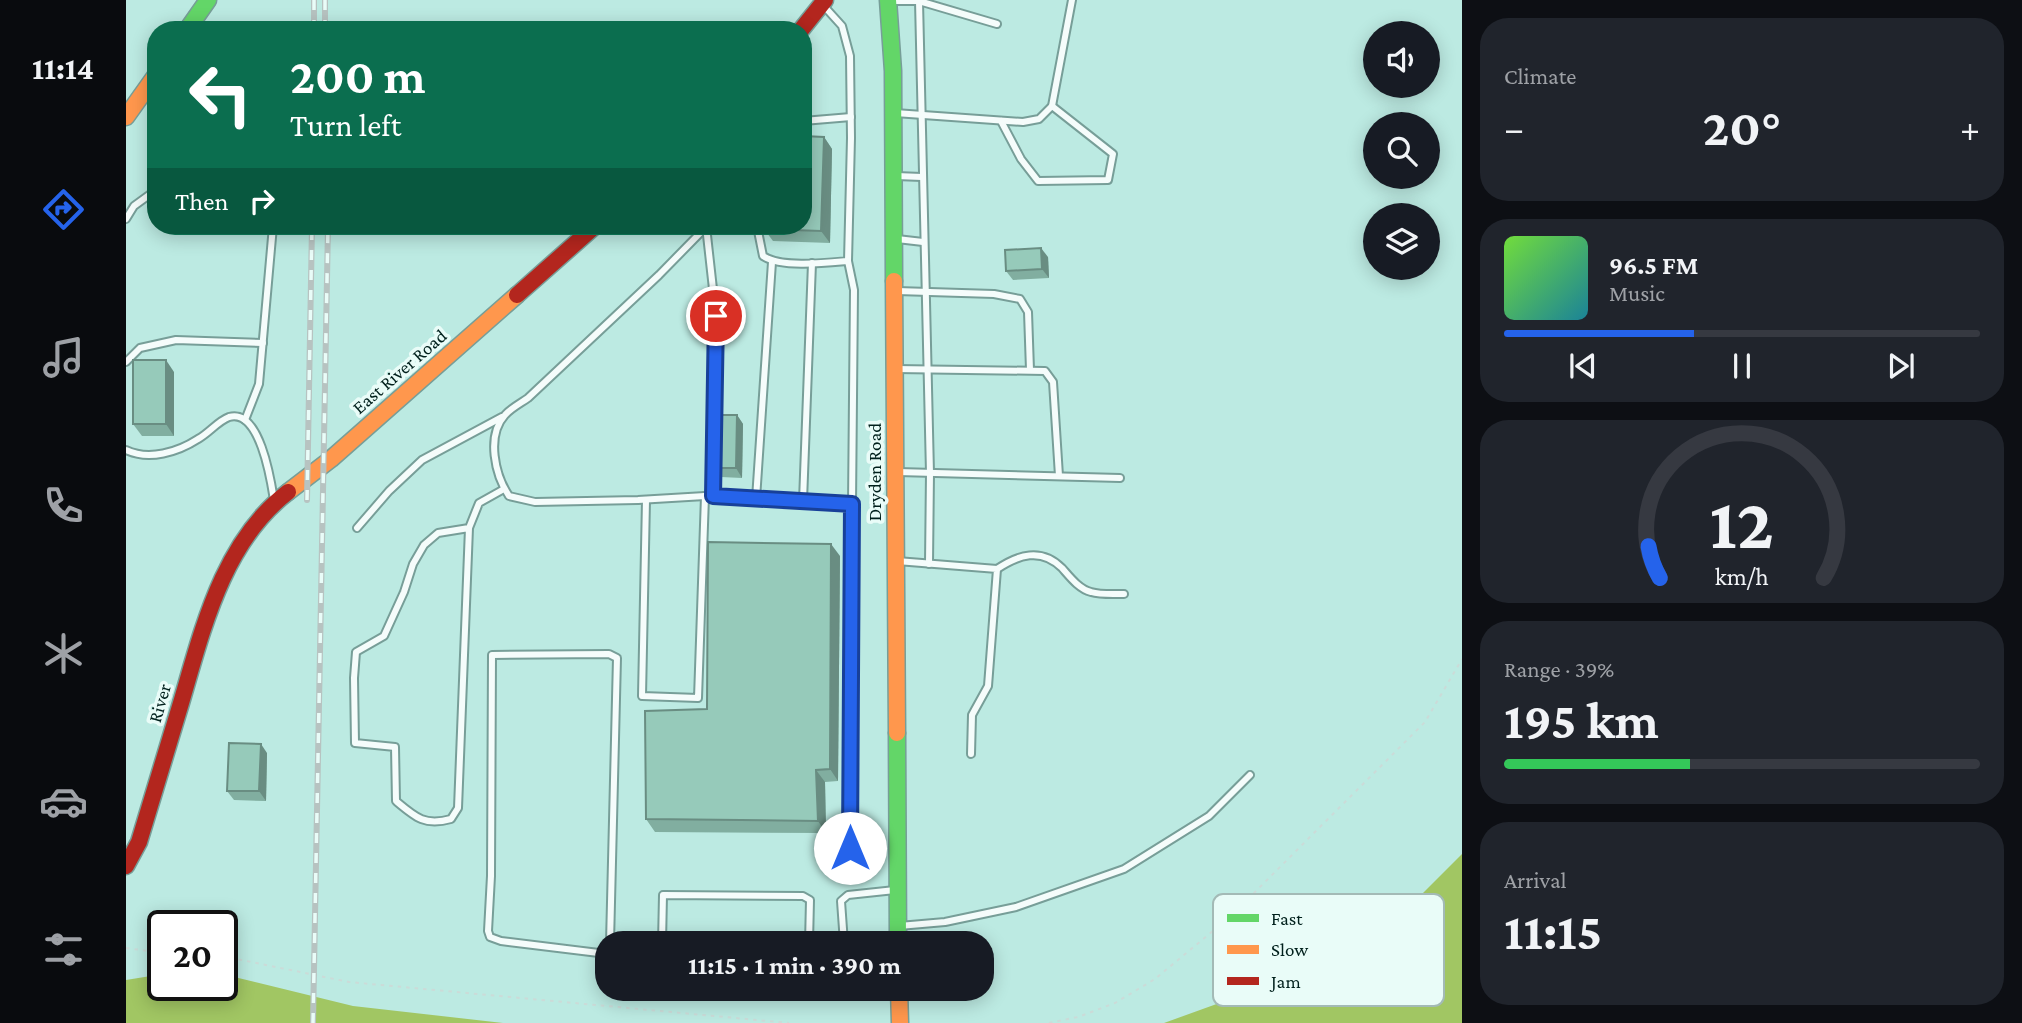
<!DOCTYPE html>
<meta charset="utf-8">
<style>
:root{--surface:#171b24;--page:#20242c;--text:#f1f3f6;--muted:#9ea1a6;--line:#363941;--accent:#2563eb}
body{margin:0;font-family:"Crimson Pro",serif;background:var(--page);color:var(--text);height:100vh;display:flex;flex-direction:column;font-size:26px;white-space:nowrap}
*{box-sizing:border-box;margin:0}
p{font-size:23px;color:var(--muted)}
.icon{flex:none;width:38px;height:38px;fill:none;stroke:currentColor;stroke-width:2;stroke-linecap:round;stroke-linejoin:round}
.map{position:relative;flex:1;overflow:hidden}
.side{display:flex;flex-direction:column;gap:18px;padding:18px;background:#0d0f14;width:560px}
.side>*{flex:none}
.banner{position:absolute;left:21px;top:21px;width:665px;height:214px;border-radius:28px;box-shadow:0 4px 18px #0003;background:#0b6e4f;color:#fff;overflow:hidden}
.buttons{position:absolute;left:1237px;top:21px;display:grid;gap:14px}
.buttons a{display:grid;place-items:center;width:77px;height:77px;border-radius:50%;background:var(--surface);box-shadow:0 4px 18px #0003;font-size:35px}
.speed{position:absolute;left:21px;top:910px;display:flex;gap:14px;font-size:35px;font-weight:700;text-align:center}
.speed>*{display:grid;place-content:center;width:91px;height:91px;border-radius:50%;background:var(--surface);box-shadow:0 4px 18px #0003;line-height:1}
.speed .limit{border:4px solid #111;border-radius:10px;background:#fff;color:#111}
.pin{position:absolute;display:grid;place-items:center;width:60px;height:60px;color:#fff;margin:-30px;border:4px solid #fff;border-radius:50%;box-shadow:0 2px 7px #0007}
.me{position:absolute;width:77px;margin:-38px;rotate:0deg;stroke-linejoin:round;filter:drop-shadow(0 0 5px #0008)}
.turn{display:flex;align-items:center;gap:24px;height:147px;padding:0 28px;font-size:32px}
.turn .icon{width:91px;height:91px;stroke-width:2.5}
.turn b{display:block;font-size:49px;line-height:60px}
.then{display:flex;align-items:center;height:66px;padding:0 28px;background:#0003;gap:14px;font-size:26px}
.big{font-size:52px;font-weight:700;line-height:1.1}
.side .card{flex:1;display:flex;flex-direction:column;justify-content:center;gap:10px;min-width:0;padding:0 24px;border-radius:28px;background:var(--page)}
.side .dial{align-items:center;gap:0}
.dial svg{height:182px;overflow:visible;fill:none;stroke:var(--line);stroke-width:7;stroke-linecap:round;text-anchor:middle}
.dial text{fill:var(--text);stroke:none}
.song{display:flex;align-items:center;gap:21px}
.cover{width:84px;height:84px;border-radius:10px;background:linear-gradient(135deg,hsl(100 70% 55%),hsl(190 70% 35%))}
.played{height:7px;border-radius:4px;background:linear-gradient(90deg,var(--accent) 40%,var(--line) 40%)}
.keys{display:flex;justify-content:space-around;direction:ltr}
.heat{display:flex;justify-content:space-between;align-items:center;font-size:38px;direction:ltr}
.charge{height:10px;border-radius:5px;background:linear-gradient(90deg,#34c759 39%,var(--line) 0)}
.trip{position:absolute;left:469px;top:931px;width:399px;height:70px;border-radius:28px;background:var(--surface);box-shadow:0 4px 18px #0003;font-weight:700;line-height:70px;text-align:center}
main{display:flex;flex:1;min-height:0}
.dock{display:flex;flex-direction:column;width:126px;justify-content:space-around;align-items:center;background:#090b0e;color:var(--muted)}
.dock .icon{width:49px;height:49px}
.dock .on{color:var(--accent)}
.dock b{font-size:32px;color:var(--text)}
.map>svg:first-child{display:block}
</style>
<main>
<nav class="dock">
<b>11:14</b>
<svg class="icon on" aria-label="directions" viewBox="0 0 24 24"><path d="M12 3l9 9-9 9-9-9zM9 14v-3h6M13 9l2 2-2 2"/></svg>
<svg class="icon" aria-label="music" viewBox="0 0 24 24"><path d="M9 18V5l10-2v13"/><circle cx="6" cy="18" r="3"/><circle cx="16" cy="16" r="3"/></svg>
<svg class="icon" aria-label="phone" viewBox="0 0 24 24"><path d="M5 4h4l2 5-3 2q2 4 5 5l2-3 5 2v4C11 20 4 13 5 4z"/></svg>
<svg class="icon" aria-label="climate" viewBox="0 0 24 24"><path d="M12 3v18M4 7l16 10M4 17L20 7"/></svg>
<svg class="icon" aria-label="car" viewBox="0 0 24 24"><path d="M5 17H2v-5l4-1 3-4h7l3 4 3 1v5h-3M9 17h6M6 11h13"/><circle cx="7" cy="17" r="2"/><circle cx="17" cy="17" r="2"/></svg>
<svg class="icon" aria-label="filters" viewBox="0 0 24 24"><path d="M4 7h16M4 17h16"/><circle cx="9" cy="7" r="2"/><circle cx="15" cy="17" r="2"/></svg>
</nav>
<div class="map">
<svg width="1336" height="1023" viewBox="0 0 1336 1023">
<rect width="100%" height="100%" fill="#bceae2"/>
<g fill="#a1c663">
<polygon points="1336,854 1336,1023 1038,1023 1168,976 1262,928"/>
<polygon points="37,974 37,985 96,985 96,974 227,1006 377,1023 0,1023 0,980"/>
</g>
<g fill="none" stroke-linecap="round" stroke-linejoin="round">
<g stroke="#779e98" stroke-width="10">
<g id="lane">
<polyline points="763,1 793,1 804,473 803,564"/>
<polyline points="793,1 871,24"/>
<polyline points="769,113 897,122 913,119 926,106 946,0"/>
<polyline points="677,121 725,117"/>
<polyline points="875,121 895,159 912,181 982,180 987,154 926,106"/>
<polyline points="770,176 796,177"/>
<polyline points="0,219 8,206 30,190"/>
<polyline points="580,226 590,316 587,496"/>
<path d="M581,226L533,275L402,398C395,403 385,408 379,415C360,436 369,475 383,496L409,502L512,500L579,496L726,504L728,290L722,261"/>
<path d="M631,226L637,256C655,268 700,263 722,261L725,138L724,56L716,26L697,5"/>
<polyline points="771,239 797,242"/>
<polyline points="771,291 868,294 894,299 902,312 904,370"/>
<polyline points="0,362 14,348 50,340 137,343"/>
<polyline points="770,369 919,371 927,382 933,476"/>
<polyline points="119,420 133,384 147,226"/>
<path d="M0,450C23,461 52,452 72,439C83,433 92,421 103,417C134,408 145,481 148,500"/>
<polyline points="772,472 994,478"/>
<polyline points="630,499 646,262"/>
<polyline points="520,500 516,696 572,698 579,496"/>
<polyline points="677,501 686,263"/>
<polyline points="231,528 263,491 296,460 376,417"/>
<path d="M343,528L312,533L298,545L287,564L278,592L258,636L230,652L228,678L229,743L269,747L270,801C290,818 299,826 325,819L332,808L343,528L353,503L378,489"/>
<polyline points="771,561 871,569 862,686 846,715 845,754"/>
<path d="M871,569C892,555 915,547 936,568C944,577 953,589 965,592C975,595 988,594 998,594"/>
<polyline points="724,848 726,504"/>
<polyline points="773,926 819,922 890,907 998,869 1083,816 1124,775"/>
<polyline points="536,943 537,895 677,896 684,900 683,943"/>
<polyline points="718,943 715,901 722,895 769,890"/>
<polyline points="481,954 375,941 364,937 362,931 365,876 366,655 483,654 491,658 484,943"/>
</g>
</g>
<g stroke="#779e98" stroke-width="19">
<g id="fast">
<polyline points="762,0 767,71 768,281"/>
<polyline points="61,30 82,0"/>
<polyline points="771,733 772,943"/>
</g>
</g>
<g stroke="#779e98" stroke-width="19">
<g id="slow">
<polyline points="0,117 30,75"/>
<polyline points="768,281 771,733"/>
<polyline points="162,492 205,459 391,295"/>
<polyline points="773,989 774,1023"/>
</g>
</g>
<g stroke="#779e98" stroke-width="19">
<g id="jam">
<polyline points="675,30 699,0"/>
<polyline points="391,295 469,226"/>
<path d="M0,866L13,842C27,796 41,749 55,703C77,628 97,542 162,492"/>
</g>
</g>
<g stroke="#cbdbd8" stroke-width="2" stroke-dasharray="3.5 5" stroke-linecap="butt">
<polyline points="0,948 37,953"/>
<polyline points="96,956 223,982 663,1023"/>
<polyline points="923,1023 952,1017 989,1003 1029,979 1105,916 1299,722 1336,659"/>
</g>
<use href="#lane" stroke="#f5fcfb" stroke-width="6"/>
<use href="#fast" stroke="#63d668" stroke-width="16"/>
<use href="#slow" stroke="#ff974d" stroke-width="16"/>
<use href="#jam" stroke="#b3261e" stroke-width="16"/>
<g stroke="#b7c3c1" stroke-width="6">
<g id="rail">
<polyline points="188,0 188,30"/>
<polyline points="199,30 199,0"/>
<polyline points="181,500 186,226"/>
<polyline points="187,1023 202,226"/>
</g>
</g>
<use href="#rail" stroke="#e9fcf8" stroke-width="3.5" stroke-dasharray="10" stroke-linecap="butt"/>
</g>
<g fill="#81aea0">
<polygon points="698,137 706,149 704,243 647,241 638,229"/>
<polygon points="922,257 923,278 887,280 880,271"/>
<polygon points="48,372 48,436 16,436 7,424"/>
<polygon points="611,415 617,424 616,478 595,477 588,468"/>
<polygon points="714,556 712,781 699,782 700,833 529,832 520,819 581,709"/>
<polygon points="141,753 140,801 108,800 101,791"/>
</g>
<g fill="#698d82">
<polygon points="698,137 706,149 704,243 695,231"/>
<polygon points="915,248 922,257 923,278 916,269"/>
<polygon points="40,360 48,372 48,436 40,424"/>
<polygon points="611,415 617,424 616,478 610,468"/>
<polygon points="705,544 714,556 712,781 704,769"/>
<polygon points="135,744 141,753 140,801 133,791"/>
<polygon points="690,770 699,782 700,833 692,821"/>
</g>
<g fill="#96caba" stroke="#698d82" stroke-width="2">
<polygon points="677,136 698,137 695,231 638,229 638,226 677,226"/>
<polygon points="915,248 916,269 880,271 879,250"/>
<rect x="7" y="360" width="33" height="64"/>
<polygon points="589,415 611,415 610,468 588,468"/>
<polygon points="582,542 705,544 704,769 690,770 692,821 520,819 519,711 581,709"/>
<polygon points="103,743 135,744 133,791 101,791"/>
</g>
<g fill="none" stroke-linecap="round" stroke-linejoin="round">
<g stroke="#184099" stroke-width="18">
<polyline id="route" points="590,316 587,496 726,504 724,848"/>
</g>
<use href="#route" stroke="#2563eb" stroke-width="12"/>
</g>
<g text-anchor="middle" stroke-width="7" stroke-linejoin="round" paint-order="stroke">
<g font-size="19" fill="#00201c" stroke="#e9fcf8">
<text transform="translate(273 371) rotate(-41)" y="7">East River Road</text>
<text transform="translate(748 472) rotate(-90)" y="7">Dryden Road</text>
<text transform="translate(33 703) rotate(-74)" y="7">River</text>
</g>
</g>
<rect x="1087" y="894" width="231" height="112" rx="10" fill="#e9fcf8" stroke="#a3bab6" stroke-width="2"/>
<rect x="1101" y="914" width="32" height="8" fill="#63d668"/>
<rect x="1101" y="945" width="32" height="9" fill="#ff974d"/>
<rect x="1101" y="977" width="32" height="8" fill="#b3261e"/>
<g font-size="19" fill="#00201c">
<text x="1145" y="925">Fast</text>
<text x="1145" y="956">Slow</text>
<text x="1145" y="988">Jam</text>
</g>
</svg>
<div class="buttons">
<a><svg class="icon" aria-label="sound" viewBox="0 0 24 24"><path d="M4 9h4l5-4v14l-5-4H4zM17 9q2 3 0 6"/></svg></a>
<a><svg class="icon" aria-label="search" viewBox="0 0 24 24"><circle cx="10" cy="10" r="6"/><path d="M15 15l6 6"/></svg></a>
<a><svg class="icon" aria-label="layers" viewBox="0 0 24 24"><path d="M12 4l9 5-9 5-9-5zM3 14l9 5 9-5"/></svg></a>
</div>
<div class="speed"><div class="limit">20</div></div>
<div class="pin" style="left:590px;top:316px;background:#d93025"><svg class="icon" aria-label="arrive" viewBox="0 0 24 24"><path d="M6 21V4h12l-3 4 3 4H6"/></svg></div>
<svg class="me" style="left:724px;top:848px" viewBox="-20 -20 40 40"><circle r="19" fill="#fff"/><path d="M0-13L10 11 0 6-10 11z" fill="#2563eb"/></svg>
<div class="trip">11:15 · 1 min · 390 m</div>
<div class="banner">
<div class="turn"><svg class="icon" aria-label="left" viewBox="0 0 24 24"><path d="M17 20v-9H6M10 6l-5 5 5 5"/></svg><div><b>200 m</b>Turn left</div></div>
<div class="then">Then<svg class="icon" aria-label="right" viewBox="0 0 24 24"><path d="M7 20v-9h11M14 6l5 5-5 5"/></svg></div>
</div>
</div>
<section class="side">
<div class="card"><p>Climate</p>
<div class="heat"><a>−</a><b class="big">20°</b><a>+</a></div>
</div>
<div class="card">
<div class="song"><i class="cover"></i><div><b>96.5 FM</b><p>Music</p></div></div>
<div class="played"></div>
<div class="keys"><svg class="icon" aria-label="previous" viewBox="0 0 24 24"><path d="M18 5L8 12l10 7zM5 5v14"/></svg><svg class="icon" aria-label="pause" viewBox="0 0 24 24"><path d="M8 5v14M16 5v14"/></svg><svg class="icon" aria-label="next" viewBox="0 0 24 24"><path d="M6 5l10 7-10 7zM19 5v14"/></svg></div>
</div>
<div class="card dial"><svg viewBox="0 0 100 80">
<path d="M14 69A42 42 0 1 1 86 69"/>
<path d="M14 69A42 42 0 0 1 9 55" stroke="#2563eb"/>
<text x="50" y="56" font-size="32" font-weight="700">12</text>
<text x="50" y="72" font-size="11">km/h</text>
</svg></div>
<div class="card"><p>Range · 39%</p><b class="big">195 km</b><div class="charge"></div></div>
<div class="card"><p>Arrival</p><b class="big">11:15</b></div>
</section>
</main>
